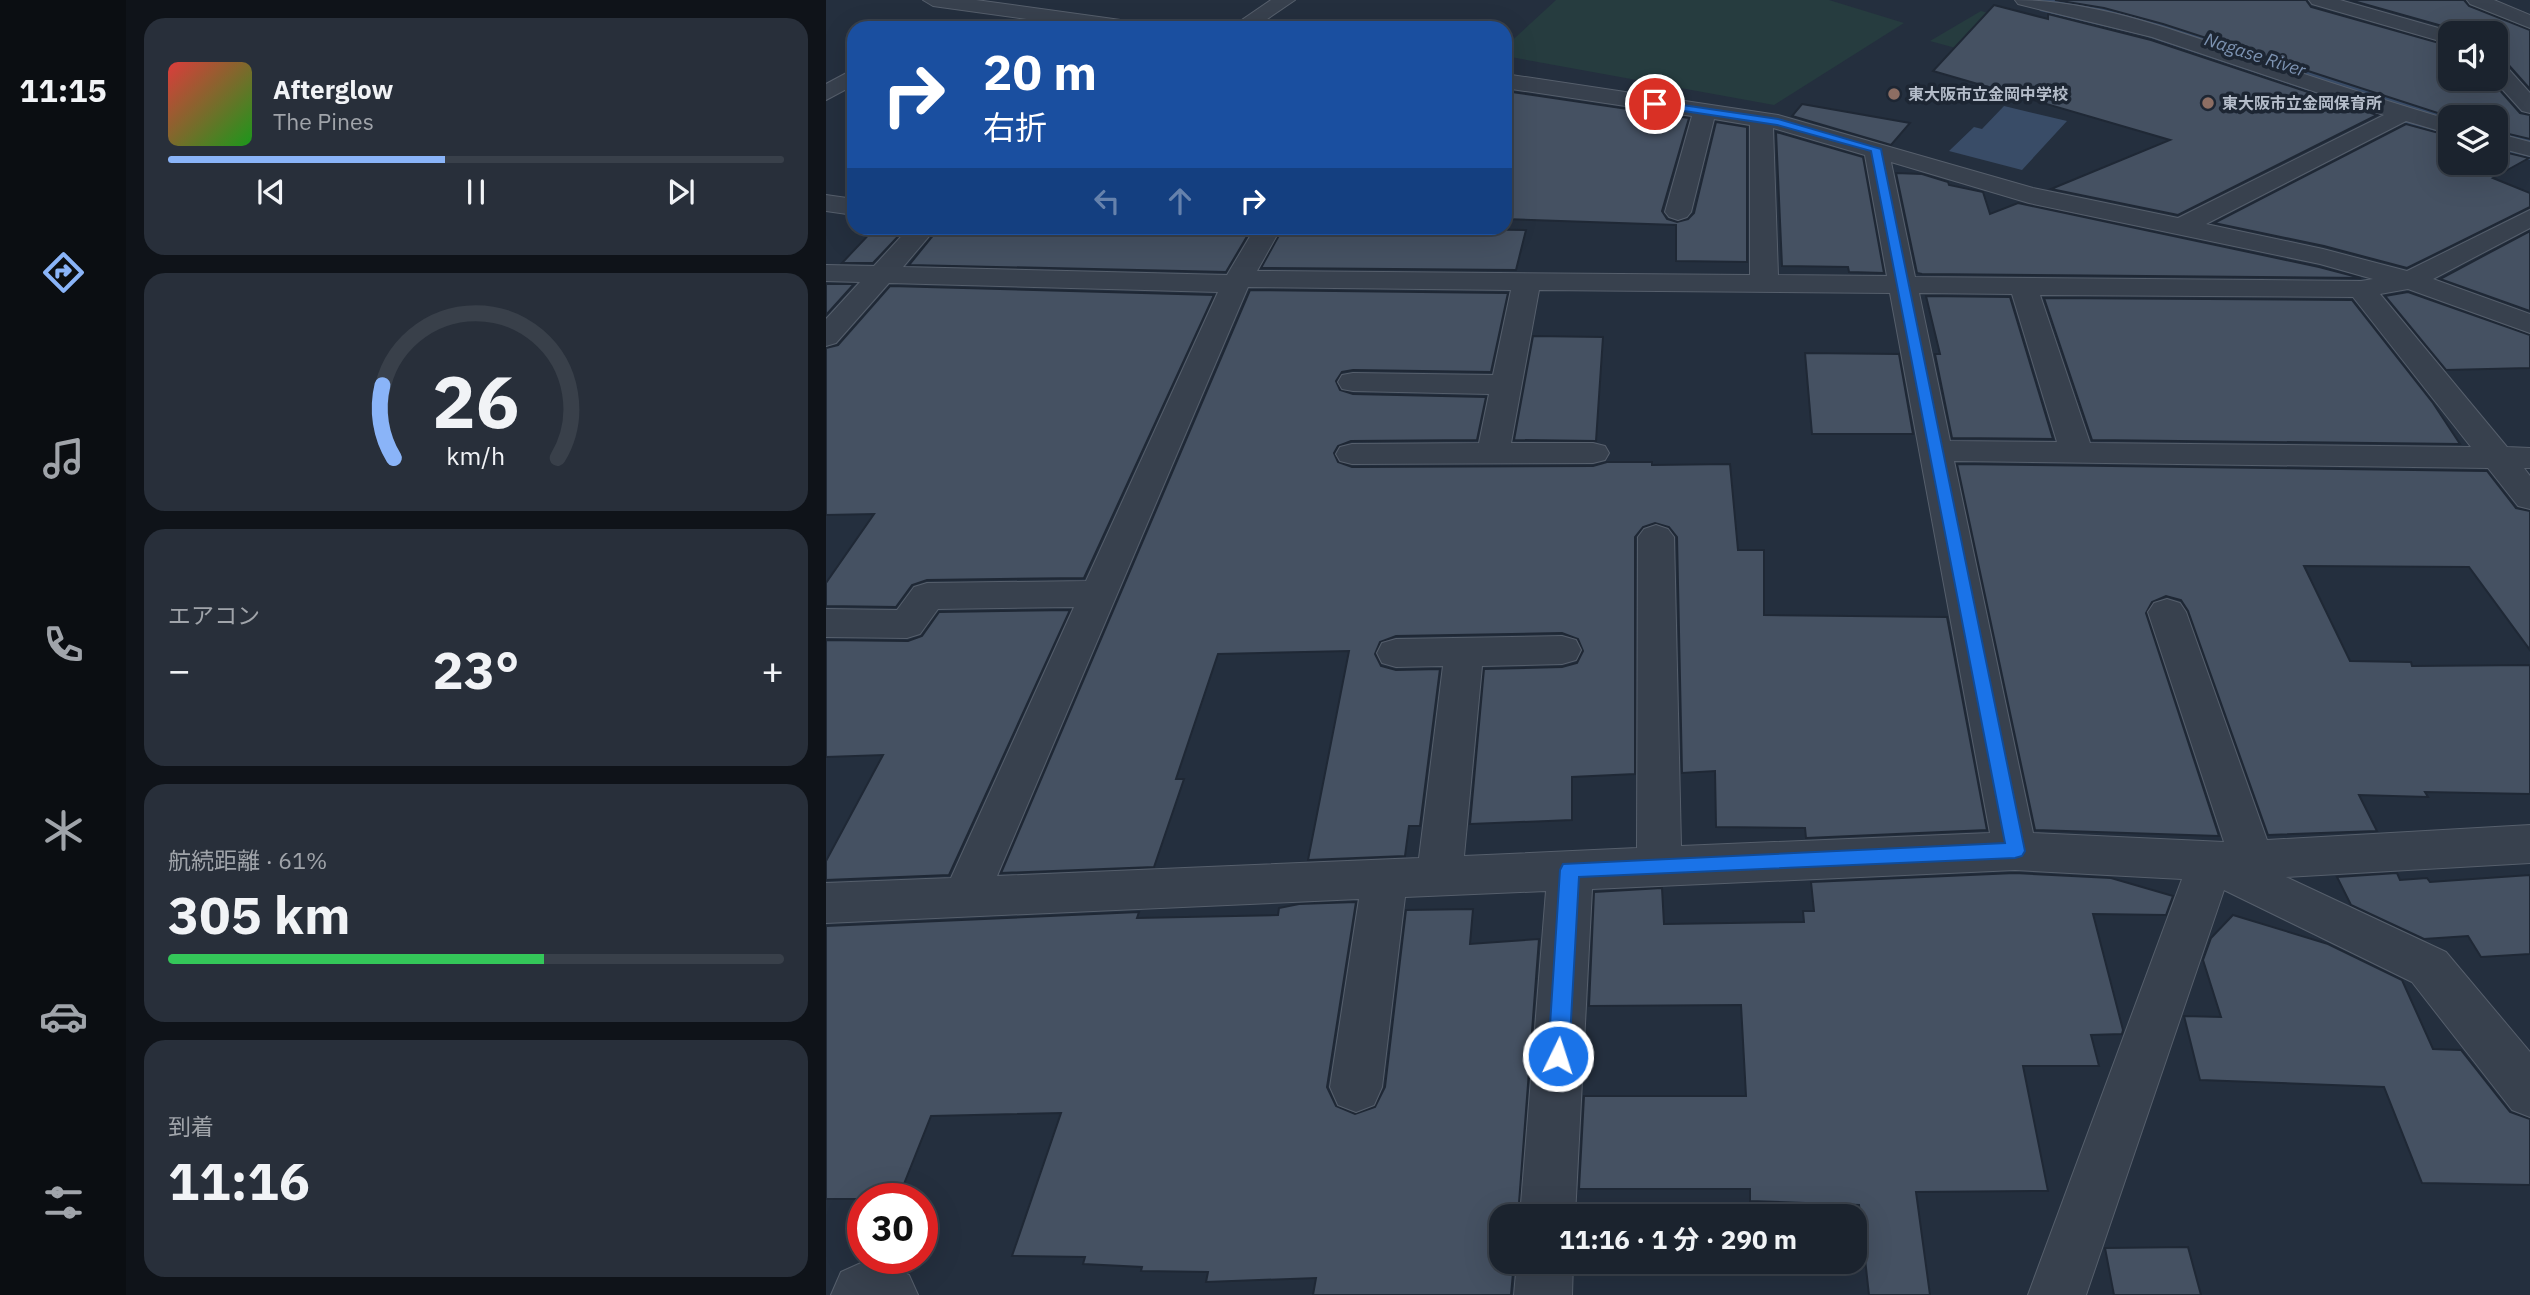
<!DOCTYPE html>
<html lang="ja">
<meta charset="utf-8">
<style>
:root{--surface:#1b232e;--page:#282f3a;--text:#f1f3f6;--muted:#a0a4aa;--line:#39404a;--accent:#8ab4f8}
body{margin:0;font-family:"IBM Plex Sans","Noto Sans JP",sans-serif;background:var(--page);color:var(--text);height:100vh;display:flex;flex-direction:column;font-size:26px;white-space:nowrap}
*{box-sizing:border-box;margin:0}
p{font-size:23px;color:var(--muted)}
.icon{flex:none;width:38px;height:38px;fill:none;stroke:currentColor;stroke-width:2;stroke-linecap:round;stroke-linejoin:round}
.map{position:relative;flex:1;overflow:hidden}
.side{display:flex;flex-direction:column;gap:18px;padding:18px;background:#0f1319;width:700px}
.side>*{flex:none}
.banner{position:absolute;left:21px;top:21px;width:665px;height:214px;border-radius:21px;box-shadow:0 7px 28px #0002,0 0 0 2px var(--line);background:#1a4fa0;color:#fff;overflow:hidden}
.controls{position:absolute;left:1612px;top:21px;display:grid;gap:14px}
.controls a{display:grid;place-items:center;width:70px;height:70px;border-radius:14px;background:var(--surface);box-shadow:0 7px 28px #0002,0 0 0 2px var(--line);font-size:35px}
.speed{position:absolute;left:21px;top:1183px;display:flex;gap:14px;font-size:35px;font-weight:700;text-align:center}
.speed>*{display:grid;place-content:center;width:91px;height:91px;border-radius:50%;background:var(--surface);box-shadow:0 7px 28px #0002,0 0 0 2px var(--line);line-height:1}
.speed .limit{border:10px solid #d22;background:#fff;color:#111}
.pin{position:absolute;display:grid;place-items:center;width:60px;height:60px;color:#fff;margin:-30px;border:4px solid #fff;border-radius:50%;box-shadow:0 2px 7px #0007}
.me{position:absolute;width:77px;margin:-38px;rotate:4deg;stroke-linejoin:round;filter:drop-shadow(0 0 5px #0008)}
.turn{display:flex;align-items:center;gap:24px;height:147px;padding:0 21px;font-size:32px}
.turn .icon{width:91px;height:91px;stroke-width:2.5}
.turn b{display:block;font-size:49px;line-height:60px}
.lanes{display:flex;align-items:center;height:66px;padding:0 21px;background:#0003;justify-content:center;gap:35px;direction:ltr}
.lanes .off{opacity:.35}
.big{font-size:52px;font-weight:700;line-height:1.1}
.side .widget{flex:1;display:flex;flex-direction:column;justify-content:center;gap:10px;min-width:0;padding:0 24px;border-radius:21px;background:var(--page)}
.side .dial{align-items:center;gap:0}
.dial svg{height:182px;overflow:visible;fill:none;stroke:var(--line);stroke-width:7;stroke-linecap:round;text-anchor:middle}
.dial text{fill:var(--text);stroke:none}
.song{display:flex;align-items:center;gap:21px}
.cover{width:84px;height:84px;border-radius:10px;background:linear-gradient(135deg,hsl(0 70% 55%),hsl(120 70% 35%))}
.played{height:7px;border-radius:4px;background:linear-gradient(90deg,var(--accent) 45%,var(--line) 45%)}
.keys{display:flex;justify-content:space-around;direction:ltr}
.heat{display:flex;justify-content:space-between;align-items:center;font-size:38px;direction:ltr}
.charge{height:10px;border-radius:5px;background:linear-gradient(90deg,#34c759 61%,var(--line) 0)}
.trip{position:absolute;left:663px;top:1204px;width:378px;height:70px;border-radius:21px;background:var(--surface);box-shadow:0 7px 28px #0002,0 0 0 2px var(--line);font-weight:700;line-height:70px;text-align:center}
main{display:flex;flex:1;min-height:0}
.dock{display:flex;flex-direction:column;width:126px;justify-content:space-around;align-items:center;background:#0b0e12;color:var(--muted)}
.dock .icon{width:49px;height:49px}
.dock .selected{color:var(--accent)}
.dock b{font-size:32px;color:var(--text)}
.map>svg:first-child{display:block}
</style>
<main>
<nav class="dock">
<b>11:15</b>
<svg class="icon selected" aria-label="directions" viewBox="0 0 24 24"><path d="M12 3l9 9-9 9-9-9zM9 14v-3h6M13 9l2 2-2 2"/></svg>
<svg class="icon" aria-label="music" viewBox="0 0 24 24"><path d="M9 18V5l10-2v13"/><circle cx="6" cy="18" r="3"/><circle cx="16" cy="16" r="3"/></svg>
<svg class="icon" aria-label="phone" viewBox="0 0 24 24"><path d="M5 4h4l2 5-3 2q2 4 5 5l2-3 5 2v4C11 20 4 13 5 4z"/></svg>
<svg class="icon" aria-label="climate" viewBox="0 0 24 24"><path d="M12 3v18M4 7l16 10M4 17L20 7"/></svg>
<svg class="icon" aria-label="car" viewBox="0 0 24 24"><path d="M5 17H2v-5l4-1 3-4h7l3 4 3 1v5h-3M9 17h6M6 11h13"/><circle cx="7" cy="17" r="2"/><circle cx="17" cy="17" r="2"/></svg>
<svg class="icon" aria-label="filters" viewBox="0 0 24 24"><path d="M4 7h16M4 17h16"/><circle cx="9" cy="7" r="2"/><circle cx="15" cy="17" r="2"/></svg>
</nav>
<section class="side">
<div class="widget">
<div class="song"><i class="cover"></i><div><b>Afterglow</b><p>The Pines</p></div></div>
<div class="played"></div>
<div class="keys"><svg class="icon" aria-label="previous" viewBox="0 0 24 24"><path d="M18 5L8 12l10 7zM5 5v14"/></svg><svg class="icon" aria-label="pause" viewBox="0 0 24 24"><path d="M8 5v14M16 5v14"/></svg><svg class="icon" aria-label="next" viewBox="0 0 24 24"><path d="M6 5l10 7-10 7zM19 5v14"/></svg></div>
</div>
<div class="widget dial"><svg viewBox="0 0 100 80">
<path d="M14 69A42 42 0 1 1 86 69"/>
<path d="M14 69A42 42 0 0 1 9 37" stroke="#8ab4f8"/>
<text x="50" y="56" font-size="32" font-weight="700">26</text>
<text x="50" y="72" font-size="11">km/h</text>
</svg></div>
<div class="widget"><p>エアコン</p>
<div class="heat"><a>−</a><b class="big">23°</b><a>+</a></div>
</div>
<div class="widget"><p>航続距離 · 61%</p><b class="big">305 km</b><div class="charge"></div></div>
<div class="widget"><p>到着</p><b class="big">11:16</b></div>
</section>
<div class="map">
<svg width="1704" height="1295" viewBox="0 0 1704 1295">
<rect width="100%" height="100%" fill="#242f3e"/>
<g fill="#263c3f">
<polygon points="730,0 1003,0 1078,23 948,105 679,56 679,47"/>
<polygon points="1155,11 1196,22 1148,53 1104,41"/>
</g>
<polygon fill="#394c67" points="1178,106 1241,121 1196,170 1123,151 1148,127 1156,129"/>
<g fill="none" stroke-linecap="round" stroke-linejoin="round">
<g fill="#394c67" fill-rule="evenodd">
<polygon points="1207,0 1298,0 1335,9 1645,107 1652,117 1624,117 1624,137 1603,131 1319,36 1214,11"/>
<polygon points="1670,115 1704,124 1704,160 1670,151 1670,117 1661,117"/>
</g>
</g>
<g fill="#455162" stroke="#1f2835" stroke-width="2">
<polygon points="1229,0 1480,0 1485,7 1624,46 1624,79 1664,79 1694,113 1704,115 1704,139 1670,131 1670,117 1624,117 1337,24 1278,8"/>
<polygon points="1524,0 1638,0 1643,6 1704,30 1704,89 1680,62 1670,61 1670,33 1633,33 1631,30"/>
<polygon points="1168,5 1222,19 1222,14 1325,40 1551,115 1352,215 1225,189 1344,140 1107,71"/>
<polygon points="679,91 863,118 836,211 841,219 851,222 862,219 868,213 890,122 921,127 921,262 850,261 850,225 679,219"/>
<polygon points="976,104 1084,123 1065,145 966,116"/>
<polygon points="1580,124 1624,136 1624,163 1670,163 1670,150 1703,158 1667,178 1704,193 1704,207 1581,268 1498,246 1388,223"/>
<polygon points="950,132 1037,157 1058,273 1023,272 1022,267 956,266"/>
<polygon points="1070,173 1096,174 1122,182 1123,185 1157,192 1164,214 1192,203 1493,267 1535,278 1096,274 1091,273"/>
<polygon points="49,228 80,228 47,263 16,263"/>
<polygon points="113,228 426,228 400,272 83,265"/>
<polygon points="457,228 548,228 700,230 690,270 435,268"/>
<polygon points="1704,231 1704,311 1614,279"/>
<polygon points="0,284 28,284 0,315"/>
<polygon points="64,286 388,295 258,578 101,580 86,585 70,607 0,606 0,583 48,514 0,515 0,348 12,345"/>
<polygon points="424,290 682,293 665,372 527,370 516,372 510,381 514,390 527,394 660,397 651,440 525,441 512,446 508,453 512,462 526,467 767,466 781,462 826,462 826,465 904,464 912,550 938,550 938,615 1121,617 1161,830 980,838 979,828 890,827 889,771 856,773 851,537 843,527 829,523 817,527 809,537 809,774 746,777 746,820 644,824 658,669 736,667 751,663 757,651 752,639 736,633 570,636 554,642 549,654 555,666 570,670 614,669 594,826 583,826 579,856 482,860 523,651 392,654 350,779 358,779 328,867 175,873"/>
<polygon points="1582,292 1704,335 1704,368 1620,370 1559,296"/>
<polygon points="1100,296 1184,297 1227,439 1126,438 1109,354 1114,354"/>
<polygon points="1218,298 1526,300 1607,403 1634,444 1266,440"/>
<polygon points="707,336 777,337 770,441 688,440"/>
<polygon points="979,353 1073,354 1087,434 986,434"/>
<polygon points="1131,464 1661,471 1690,508 1704,511 1704,650 1643,567 1478,566 1524,661 1585,662 1586,666 1704,665 1704,794 1599,792 1602,797 1533,795 1551,831 1442,835 1362,611 1355,600 1340,596 1326,602 1320,613 1393,836 1209,830"/>
<polygon points="244,610 123,875 0,880 0,861 57,755 0,757 0,640 82,641 96,636 113,612"/>
<polygon points="1189,873 1285,878 1347,896 1340,915 1267,914 1297,1030 1296,1034 1265,1035 1273,1066 1197,1066 1222,1191 1090,1192 1104,1295 1043,1295 1033,1205 924,1201 924,1189 753,1189 758,1096 920,1096 915,1005 763,1006 768,892 836,888 838,924 978,922 977,911 988,911 985,882"/>
<polygon points="1571,873 1574,880 1601,878 1604,882 1704,875 1704,954 1655,957 1642,936 1598,939 1525,905 1511,877"/>
<polygon points="530,902 501,1087 510,1106 529,1114 549,1107 559,1087 580,910 647,909 644,944 713,939 692,1216 676,1216 676,1262 688,1262 685,1295 487,1295 490,1278 380,1282 382,1272 315,1271 316,1267 257,1264 259,1257 186,1256 235,1113 105,1116 72,1199 0,1199 0,926 313,912 311,918 452,915 453,908 473,904"/>
<polygon points="1407,915 1502,944 1576,980 1607,1049 1635,1050 1684,1112 1704,1119 1704,1185 1596,1183 1558,1087 1374,1080 1358,1016 1395,1017 1377,960 1385,938"/>
<polygon points="1362,1247 1375,1295 1288,1295 1279,1248"/>
</g>
<g fill="none" stroke-linecap="round" stroke-linejoin="round">
<g stroke="#565f6c" stroke-width="2">
<g id="minor">
<polygon points="97,0 150,0 309,22 316,24 319,28 265,28 107,6"/>
<polygon points="445,0 469,0 428,28 404,28"/>
<path d="M1189,0C1268,0 1347,30 1421,55C1489,78 1556,100 1624,120V134L1580,121L1380,224L1497,249L1581,271L1704,210V228L1607,279L1704,314V333L1582,289L1554,294L1681,447L1704,448V468H1698L1704,476V509L1692,506L1662,468L1128,461L1207,833L1398,842L1322,612L1328,603L1341,599L1354,603L1360,612L1441,840L1704,825V863L1460,877L1620,952L1704,1052V1117L1686,1110L1586,982L1398,890L1260,1295H1202L1356,879L1189,870L766,889L749,1216H694L720,891L579,897L556,1087L548,1105L530,1112L512,1105L504,1087L533,899L0,923V883L125,878L248,607L112,609L94,634L81,638L0,637V609L71,610L88,587L101,583L260,581L392,292L63,283L10,343L0,346V319L34,282L0,281V265L48,266L83,228H110L77,267L401,275L429,228H455L431,271L924,275V125L888,119L865,212L861,217L852,220L843,217L839,212L866,116L679,88V74L952,115L1207,188L1352,218L1558,115L1326,37L1192,4ZM947,128L1039,155L1061,276L952,275ZM1065,162L1203,203L1494,264L1547,279L1535,281L1089,277ZM422,287L685,290L667,375L527,373L516,375L512,382L516,389L527,391L663,394L653,443L526,444L514,447L510,454L514,461L526,464L767,463L779,460L783,453L779,446L767,443H685L713,290L1064,293L1164,833L855,846L848,537L842,529L830,525L818,529L812,537L811,848L638,856L656,666L736,664L750,660L755,650L750,640L736,636L570,639L556,643L551,653L556,663L570,667L617,666L593,858L171,876ZM1093,293L1186,294L1231,442L1124,441ZM1214,295L1527,297L1645,447L1264,443Z"/>
<polygon points="1483,0 1514,0 1630,33 1624,33 1624,44 1486,4"/>
<polygon points="1641,0 1668,0 1704,15 1704,28 1644,4"/>
<polygon points="1670,63 1678,64 1704,93 1704,113 1696,111 1667,79 1670,79"/>
<polygon points="28,69 28,85 0,100 0,84"/>
<polygon points="1670,133 1704,142 1704,156 1670,147"/>
<polygon points="0,195 28,199 28,215 0,211"/>
<polygon points="691,1262 747,1262 746,1295 688,1295"/>
<polygon points="35,1263 63,1266 83,1275 92,1295 5,1295 15,1272"/>
</g>
</g>
<use href="#minor" fill="#38414e" fill-rule="evenodd"/>
</g>
<polygon fill="#1a73e8" stroke="#114b97" stroke-width="2" points="829,101 952,119 1055,149 1199,851 1196,856 1189,858 753,877 743,1056 740,1063 732,1066 725,1063 722,1056 734,870 737,864 1179,843 1045,151 951,125 825,106 824,104"/>
<g fill="#8d6e63" stroke="#1d2633" stroke-width="2.5">
<circle cx="1068" cy="94" r="7"/>
<circle cx="1382" cy="103" r="7"/>
</g>
<g text-anchor="middle" stroke-width="7" stroke-linejoin="round" paint-order="stroke">
<g font-size="16" font-weight="bold" fill="#b4bcc9" stroke="#1d2633" text-anchor="start">
<text x="1082" y="100">東大阪市立金岡中学校</text>
<text x="1396" y="109">東大阪市立金岡保育所</text>
</g>
<g font-size="18" font-style="italic" fill="#7c92b1" stroke="#1d2633">
<text transform="translate(1429 55) rotate(18)" y="6">Nagase River</text>
</g>
</g>
</svg>
<div class="controls">
<a><svg class="icon" aria-label="sound" viewBox="0 0 24 24"><path d="M4 9h4l5-4v14l-5-4H4zM17 9q2 3 0 6"/></svg></a>
<a><svg class="icon" aria-label="layers" viewBox="0 0 24 24"><path d="M12 4l9 5-9 5-9-5zM3 14l9 5 9-5"/></svg></a>
</div>
<div class="speed"><div class="limit">30</div></div>
<div class="pin" style="left:829px;top:104px;background:#d93025"><svg class="icon" aria-label="arrive" viewBox="0 0 24 24"><path d="M6 21V4h12l-3 4 3 4H6"/></svg></div>
<svg class="me" style="left:732px;top:1056px" viewBox="-20 -20 40 40"><circle r="17" fill="#1a73e8" stroke="#fff" stroke-width="3"/><path d="M0-11L8 9 0 5-8 9z" fill="#fff"/></svg>
<div class="trip">11:16 · 1 分 · 290 m</div>
<div class="banner">
<div class="turn"><svg class="icon" aria-label="right" viewBox="0 0 24 24"><path d="M7 20v-9h11M14 6l5 5-5 5"/></svg><div><b>20 m</b>右折</div></div>
<div class="lanes"><svg class="icon off" aria-label="left" viewBox="0 0 24 24"><path d="M17 20v-9H6M10 6l-5 5 5 5"/></svg><svg class="icon off" aria-label="ahead" viewBox="0 0 24 24"><path d="M12 20V5M6 11l6-6 6 6"/></svg><svg class="icon" aria-label="right" viewBox="0 0 24 24"><path d="M7 20v-9h11M14 6l5 5-5 5"/></svg></div>
</div>
</div>
</main>
